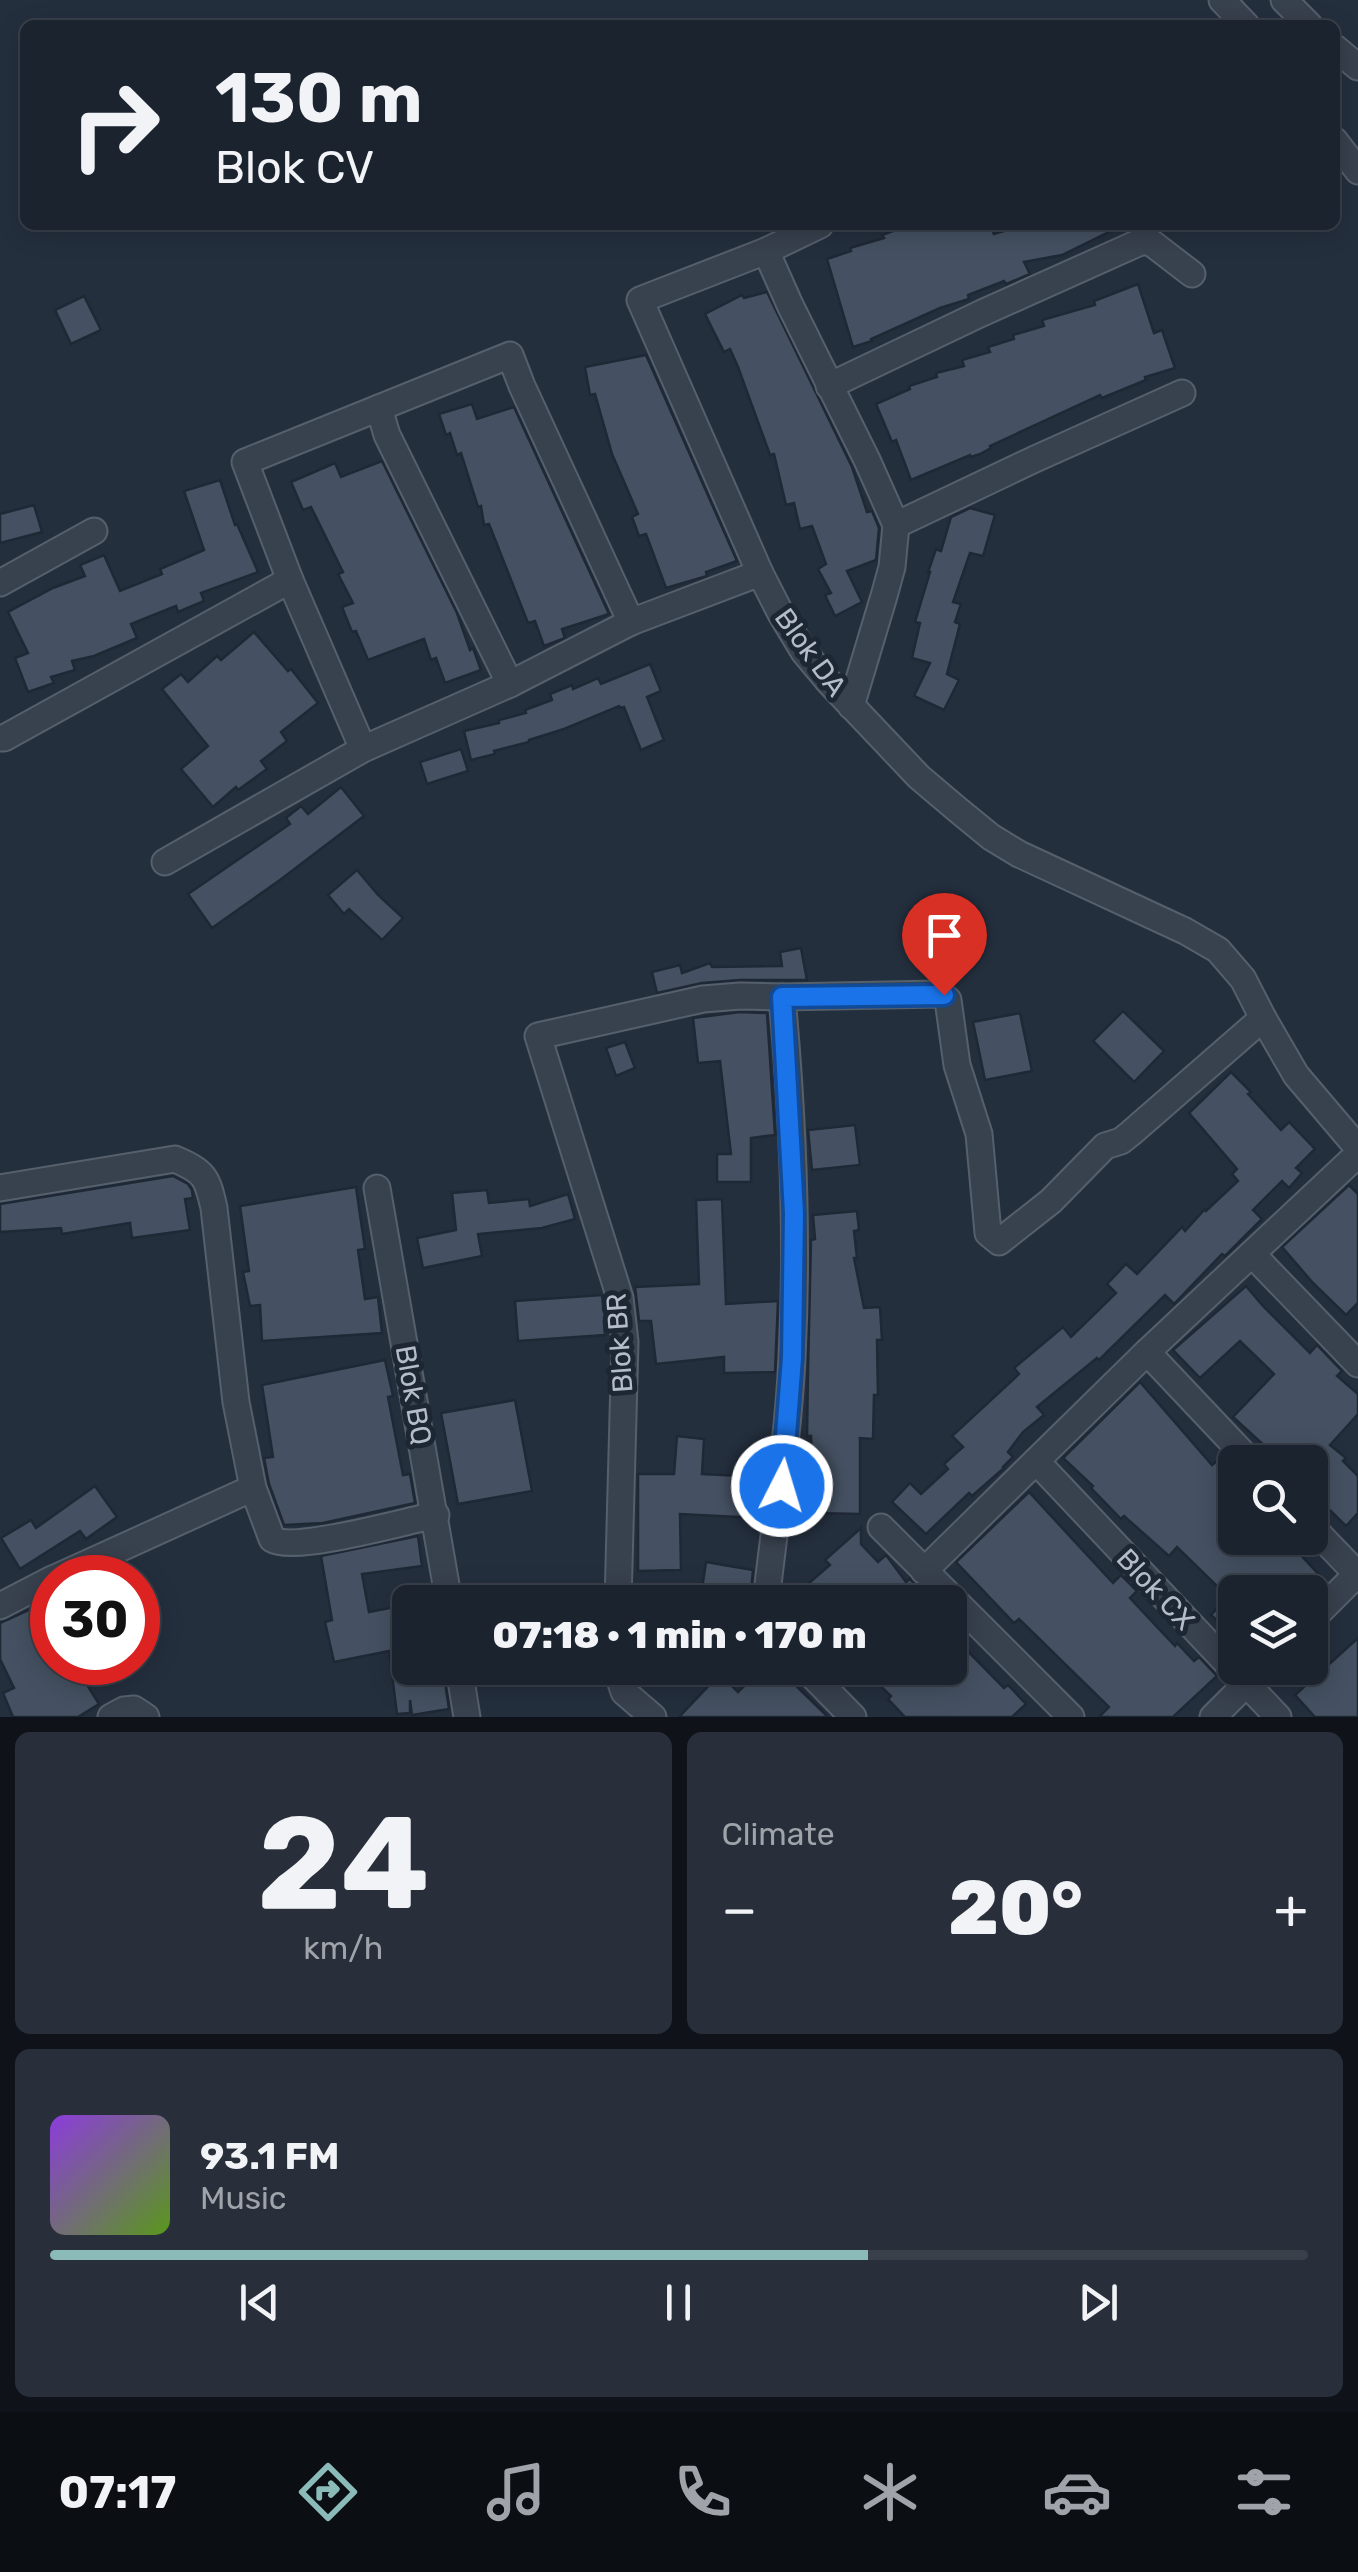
<!DOCTYPE html>
<meta charset="utf-8">
<style>
:root{--surface:#1b232e;--page:#282f3a;--text:#f1f3f6;--muted:#a0a4aa;--line:#39404a;--accent:#8bbbb9}
body{margin:0;font-family:Rubik,sans-serif;background:var(--page);color:var(--text);height:100vh;display:flex;flex-direction:column;font-size:38px;white-space:nowrap}
*{box-sizing:border-box;margin:0}
p{font-size:32px;color:var(--muted)}
.icon{flex:none;width:55px;height:55px;fill:none;stroke:currentColor;stroke-width:2;stroke-linecap:round;stroke-linejoin:round}
.map{position:relative;height:1717px;overflow:hidden}
.drawer{display:flex;flex-direction:column;gap:15px;padding:15px;background:#0f1319;flex:1}
.drawer>*{flex:none}
.banner{position:absolute;left:20px;top:20px;width:1320px;height:210px;border-radius:15px;box-shadow:0 5px 25px #0003,0 0 0 2px var(--line);background:#1b232e;color:var(--text);overflow:hidden}
.buttons{position:absolute;left:1218px;top:1445px;display:grid;gap:20px}
.buttons a{display:grid;place-items:center;width:110px;height:110px;border-radius:15px;background:var(--surface);box-shadow:0 5px 25px #0003,0 0 0 2px var(--line);font-size:50px}
.speed{position:absolute;left:30px;top:1555px;display:flex;gap:20px;font-size:50px;font-weight:700;text-align:center}
.speed>*{display:grid;place-content:center;width:130px;height:130px;border-radius:50%;background:var(--surface);box-shadow:0 5px 25px #0003,0 0 0 2px var(--line);line-height:1}
.speed .limit{border:15px solid #d22;background:#fff;color:#111}
.pin{position:absolute;display:grid;place-items:center;width:85px;height:85px;color:#fff;margin:-102px -42px;border-radius:50% 50% 50% 0;rotate:-45deg;box-shadow:0 0 10px #0007}
.pin .icon{rotate:45deg}
.me{position:absolute;width:110px;margin:-55px;rotate:5deg;stroke-linejoin:round;filter:drop-shadow(0 0 8px #0008)}
.turn{display:flex;align-items:center;gap:35px;height:210px;padding:0 30px;font-size:45px}
.turn .icon{width:130px;height:130px;stroke-width:2.5}
.turn b{display:block;font-size:70px;line-height:85px}
.big{font-size:75px;font-weight:800;line-height:1.1}
.drawer .widget{flex:1;display:flex;flex-direction:column;justify-content:center;gap:15px;min-width:0;padding:0 35px;border-radius:15px;background:var(--page)}
.drawer .dial{align-items:center;gap:0}
.dial b{font-size:130px;line-height:1}
.song{display:flex;align-items:center;gap:30px}
.cover{width:120px;height:120px;border-radius:15px;background:linear-gradient(135deg,hsl(270 70% 55%),hsl(90 70% 35%))}
.played{height:10px;border-radius:5px;background:linear-gradient(90deg,var(--accent) 65%,var(--line) 65%)}
.keys{display:flex;justify-content:space-around;direction:ltr}
.heat{display:flex;justify-content:space-between;align-items:center;font-size:55px;direction:ltr}
.drawer .tiles{flex:1;display:grid;gap:15px;grid-template-columns:1fr 1fr}
.widget:last-child{grid-column:span 2}
.trip{position:absolute;left:392px;top:1585px;width:575px;height:100px;border-radius:15px;background:var(--surface);box-shadow:0 5px 25px #0003,0 0 0 2px var(--line);font-weight:800;line-height:100px;text-align:center}
.menu{display:flex;height:160px;justify-content:space-around;align-items:center;background:#0b0e12;color:var(--muted)}
.menu .icon{width:70px;height:70px}
.menu .on{color:var(--accent)}
.menu b{font-size:45px;color:var(--text)}
.map>svg:first-child{display:block}
</style>
<div class="map">
<svg width="1358" height="1717" viewBox="0 0 1358 1717">
<rect width="100%" height="100%" fill="#242f3e"/>
<g fill="#455162" stroke="#1f2835" stroke-width="2.5">
<polygon points="909,225 990,225 994,234 1024,225 1123,225 1062,255 1024,262 1030,274 1006,284 1004,281 968,295 969,299 940,308 871,339 872,341 853,347 827,259 851,251 850,248 884,238 882,235"/>
<polygon points="1138,284 1154,333 1162,330 1175,368 1145,377 1146,380 1102,398 1100,395 990,446 991,448 980,454 971,457 970,455 911,480 896,440 892,442 876,404 910,389 909,386 937,377 936,373 964,366 962,360 990,352 988,347 1014,339 1013,335 1044,326 1042,320 1095,305 1094,301"/>
<polygon points="767,292 852,467 867,512 872,511 879,528 876,560 847,571 862,602 835,616 825,595 831,593 818,569 826,564 812,526 800,529 794,503 786,505 774,454 770,455 738,367 730,349 724,352 705,314 742,295 744,298"/>
<polygon points="84,296 101,330 71,344 55,310"/>
<polygon points="646,355 737,561 706,572 707,576 666,588 646,534 639,536 632,517 638,514 612,454 595,394 590,395 585,367"/>
<polygon points="472,404 477,419 514,407 609,614 562,629 565,638 544,646 535,621 528,623 489,524 484,525 481,506 478,507 461,453 457,455 450,433 446,435 439,414"/>
<polygon points="382,461 457,613 470,650 473,648 481,670 445,683 436,658 431,660 424,639 368,660 356,631 352,632 342,607 353,603 338,574 343,572 311,507 303,510 291,482 335,463 341,477"/>
<polygon points="220,480 235,525 237,524 258,572 201,593 204,601 178,612 176,606 131,624 137,638 94,656 72,661 75,670 51,677 54,683 28,692 15,658 28,653 8,612 53,588 85,576 80,565 104,555 120,591 162,574 160,569 204,550 184,491"/>
<polygon points="34,505 42,532 0,543 0,514"/>
<polygon points="970,508 995,515 983,556 970,553 953,602 961,604 955,622 960,624 947,674 959,680 944,710 914,696 930,663 912,658 920,623 915,622 930,572 928,572 936,549 941,551 951,517"/>
<polygon points="254,632 288,671 291,669 318,703 281,732 287,741 261,761 267,769 238,790 236,787 213,807 181,769 208,746 162,689 181,674 188,682 217,656 221,660"/>
<polygon points="650,664 661,691 647,697 664,740 641,750 624,707 620,708 619,706 564,729 529,740 529,742 494,751 495,754 471,760 464,731 499,723 499,720 526,713 525,710 552,700 550,694 572,685 573,689 598,678 601,684"/>
<polygon points="461,749 468,771 427,784 420,762"/>
<polygon points="341,787 364,816 280,880 212,928 188,894 290,824 286,818 301,806 308,814"/>
<polygon points="357,870 378,895 403,918 382,940 349,909 344,914 328,895"/>
<polygon points="801,948 807,980 740,980 702,983 657,993 652,972 680,965 682,973 710,963 712,967 782,966 780,952"/>
<polygon points="1123,1011 1164,1051 1134,1082 1093,1041"/>
<polygon points="740,1012 767,1013 775,1135 751,1138 751,1182 717,1182 717,1154 731,1154 720,1061 698,1063 693,1018"/>
<polygon points="1020,1013 1032,1071 985,1080 973,1022"/>
<polygon points="625,1042 635,1068 616,1076 606,1048"/>
<polygon points="1231,1072 1251,1092 1248,1094 1281,1130 1289,1122 1315,1149 1296,1168 1302,1173 1289,1188 1282,1181 1253,1210 1262,1219 1225,1256 1222,1254 1174,1304 1165,1295 1099,1360 1097,1358 1037,1407 1044,1415 1023,1432 1008,1452 1013,1457 1003,1467 1004,1468 972,1496 969,1493 926,1534 892,1502 910,1483 921,1494 948,1469 944,1464 963,1447 952,1436 1019,1374 1014,1368 1063,1327 1071,1337 1116,1293 1107,1284 1126,1264 1137,1274 1182,1227 1185,1231 1205,1209 1206,1211 1238,1181 1232,1174 1237,1169 1189,1113"/>
<polygon points="855,1125 860,1165 812,1170 808,1130"/>
<polygon points="173,1176 188,1184 192,1190 193,1198 185,1199 190,1230 132,1238 130,1223 62,1234 61,1228 0,1232 0,1204"/>
<polygon points="1349,1185 1358,1194 1358,1303 1346,1315 1313,1283 1282,1247"/>
<polygon points="356,1187 365,1249 358,1250 365,1299 378,1297 382,1333 262,1341 260,1305 250,1306 243,1272 249,1271 240,1206"/>
<polygon points="487,1190 489,1203 529,1199 530,1206 568,1194 575,1219 542,1228 478,1234 482,1256 423,1268 417,1238 456,1230 452,1193"/>
<polygon points="722,1199 726,1304 778,1301 775,1372 724,1373 724,1357 656,1364 651,1321 639,1321 635,1287 699,1284 696,1200"/>
<polygon points="857,1211 859,1230 854,1231 857,1258 854,1258 864,1308 880,1307 882,1340 877,1340 878,1395 874,1395 873,1439 860,1438 860,1514 813,1513 811,1436 807,1436 808,1371 811,1240 815,1239 813,1215"/>
<polygon points="1246,1286 1262,1305 1310,1353 1317,1345 1342,1371 1337,1376 1358,1394 1358,1414 1330,1445 1346,1458 1343,1461 1358,1476 1358,1513 1346,1526 1310,1491 1310,1462 1282,1462 1233,1417 1274,1374 1240,1341 1200,1378 1173,1350"/>
<polygon points="602,1295 606,1322 604,1322 605,1335 518,1341 515,1301"/>
<polygon points="385,1360 393,1396 388,1397 403,1475 410,1474 415,1503 323,1523 284,1525 269,1484 264,1458 273,1457 262,1385"/>
<polygon points="1140,1382 1212,1465 1222,1457 1235,1471 1235,1538 1285,1538 1322,1578 1307,1592 1235,1592 1235,1637 1211,1615 1232,1592 1223,1592 1177,1547 1169,1556 1124,1516 1121,1519 1091,1488 1093,1486 1063,1458"/>
<polygon points="515,1400 532,1491 458,1504 441,1413"/>
<polygon points="677,1436 704,1439 702,1474 764,1477 760,1518 680,1514 681,1570 638,1571 638,1474 674,1474"/>
<polygon points="95,1486 117,1517 86,1539 80,1531 20,1569 1,1538 31,1520 36,1528"/>
<polygon points="1029,1492 1113,1583 1121,1575 1137,1591 1130,1598 1175,1646 1177,1643 1194,1661 1199,1657 1217,1676 1173,1717 1099,1717 1109,1707 1019,1619 1014,1623 956,1562"/>
<polygon points="861,1528 861,1544 878,1562 886,1555 906,1582 910,1579 933,1602 787,1602 830,1565 825,1560"/>
<polygon points="418,1536 422,1566 362,1574 369,1612 410,1604 410,1668 443,1668 449,1709 412,1715 410,1700 410,1713 397,1714 389,1651 334,1662 325,1622 332,1620 321,1556"/>
<polygon points="706,1562 753,1570 750,1602 700,1602"/>
<polygon points="35,1607 52,1644 52,1662 73,1662 99,1704 78,1717 13,1717 3,1693 14,1688 0,1659 0,1623"/>
<polygon points="950,1633 1004,1688 1008,1685 1026,1704 1012,1717 905,1717 888,1699 891,1696 861,1668 950,1668"/>
<polygon points="1358,1638 1358,1717 1315,1717 1295,1695"/>
<polygon points="763,1668 789,1668 792,1677 789,1679 828,1717 679,1717 720,1674 738,1692"/>
</g>
<g fill="none" stroke-linecap="round" stroke-linejoin="round">
<g stroke="#565f6c" stroke-width="29">
<g id="street">
<polyline points="1222,0 1246,25"/>
<polyline points="1284,0 1309,25"/>
<polyline points="1335,48 1358,67"/>
<polyline points="1335,141 1358,171"/>
<polyline points="766,251 820,225"/>
<polyline points="829,386 982,313 1138,243 1149,241 1192,274"/>
<polyline points="379,408 387,435 510,684"/>
<polyline points="896,525 1035,459 1182,393"/>
<polyline points="760,573 640,300 766,251 790,305 867,460 896,525 892,567 884,596 851,706"/>
<polyline points="0,583 94,531"/>
<polyline points="0,738 4,738 290,580"/>
<polyline points="363,749 290,580 245,462 510,355 522,386 631,622"/>
<polyline points="165,862 363,749 510,684 631,622 760,573 781,614 804,652 829,682 919,777 958,810 991,837 1019,854 1185,931 1218,950 1243,979 1263,1018 1296,1075 1358,1148"/>
<path d="M0,1188L175,1159C205,1172 207,1177 214,1208L236,1402L253,1488L272,1539C294,1553 405,1521 436,1515"/>
<polyline points="377,1188 449,1602"/>
<polyline points="1252,1254 1358,1364"/>
<polyline points="1147,1352 1251,1462"/>
<polyline points="1036,1461 1278,1717"/>
<polyline points="1310,1525 1358,1575"/>
<polyline points="881,1527 1071,1717"/>
<polyline points="924,1571 1147,1352 1358,1154"/>
<polyline points="55,1578 253,1488"/>
<polyline points="618,1602 625,1342 620,1298 538,1036 703,999 740,996 782,997"/>
<path d="M766,1602C775,1521 788,1440 792,1358C798,1238 793,1117 782,997L939,994L948,1000L957,1065L979,1134L988,1233L999,1242L1051,1201L1105,1146L1121,1141L1131,1133L1263,1018"/>
<polyline points="0,1606 52,1579"/>
<polyline points="1310,1621 1358,1573"/>
<polyline points="459,1668 467,1717"/>
<polyline points="616,1668 624,1692 653,1717"/>
<polyline points="805,1668 853,1717"/>
<polyline points="111,1717 124,1710 134,1709 146,1717"/>
<polyline points="1213,1717 1262,1668"/>
</g>
</g>
<use href="#street" stroke="#38414e" stroke-width="25"/>
</g>
<g fill="none" stroke-linecap="round" stroke-linejoin="round">
<g stroke="#114b97" stroke-width="25">
<polyline id="route" points="782,1486 792,1358 794,1213 782,997 944,995"/>
</g>
<use href="#route" stroke="#1a73e8" stroke-width="18"/>
</g>
<g text-anchor="middle" stroke-width="10" stroke-linejoin="round" paint-order="stroke">
<g font-size="28" fill="#b4bcc9" stroke="#1d2633">
<text transform="translate(811 652) rotate(54)" y="10">Blok DA</text>
<text transform="translate(619 1343) rotate(-94)" y="10">Blok BR</text>
<text transform="translate(414 1395) rotate(80)" y="10">Blok BQ</text>
<text transform="translate(1156 1589) rotate(47)" y="10">Blok CX</text>
</g>
</g>
</svg>
<div class="buttons">
<a><svg class="icon" aria-label="search" viewBox="0 0 24 24"><circle cx="10" cy="10" r="6"/><path d="M15 15l6 6"/></svg></a>
<a><svg class="icon" aria-label="layers" viewBox="0 0 24 24"><path d="M12 4l9 5-9 5-9-5zM3 14l9 5 9-5"/></svg></a>
</div>
<div class="speed"><div class="limit">30</div></div>
<div class="pin" style="left:944px;top:995px;background:#d93025"><svg class="icon" aria-label="arrive" viewBox="0 0 24 24"><path d="M6 21V4h12l-3 4 3 4H6"/></svg></div>
<svg class="me" style="left:782px;top:1486px" viewBox="-20 -20 40 40"><circle r="17" fill="#1a73e8" stroke="#fff" stroke-width="3"/><path d="M0-11L8 9 0 5-8 9z" fill="#fff"/></svg>
<div class="trip">07:18 · 1 min · 170 m</div>
<div class="banner">
<div class="turn"><svg class="icon" aria-label="right" viewBox="0 0 24 24"><path d="M7 20v-9h11M14 6l5 5-5 5"/></svg><div><b>130 m</b>Blok CV</div></div>
</div>
</div>
<section class="drawer">
<div class="tiles">
<div class="widget dial"><b>24</b><p>km/h</p></div>
<div class="widget"><p>Climate</p>
<div class="heat"><a>−</a><b class="big">20°</b><a>+</a></div>
</div>
<div class="widget">
<div class="song"><i class="cover"></i><div><b>93.1 FM</b><p>Music</p></div></div>
<div class="played"></div>
<div class="keys"><svg class="icon" aria-label="previous" viewBox="0 0 24 24"><path d="M18 5L8 12l10 7zM5 5v14"/></svg><svg class="icon" aria-label="pause" viewBox="0 0 24 24"><path d="M8 5v14M16 5v14"/></svg><svg class="icon" aria-label="next" viewBox="0 0 24 24"><path d="M6 5l10 7-10 7zM19 5v14"/></svg></div>
</div>
</div>
</section>
<nav class="menu">
<b>07:17</b>
<svg class="icon on" aria-label="directions" viewBox="0 0 24 24"><path d="M12 3l9 9-9 9-9-9zM9 14v-3h6M13 9l2 2-2 2"/></svg>
<svg class="icon" aria-label="music" viewBox="0 0 24 24"><path d="M9 18V5l10-2v13"/><circle cx="6" cy="18" r="3"/><circle cx="16" cy="16" r="3"/></svg>
<svg class="icon" aria-label="phone" viewBox="0 0 24 24"><path d="M5 4h4l2 5-3 2q2 4 5 5l2-3 5 2v4C11 20 4 13 5 4z"/></svg>
<svg class="icon" aria-label="climate" viewBox="0 0 24 24"><path d="M12 3v18M4 7l16 10M4 17L20 7"/></svg>
<svg class="icon" aria-label="car" viewBox="0 0 24 24"><path d="M5 17H2v-5l4-1 3-4h7l3 4 3 1v5h-3M9 17h6M6 11h13"/><circle cx="7" cy="17" r="2"/><circle cx="17" cy="17" r="2"/></svg>
<svg class="icon" aria-label="filters" viewBox="0 0 24 24"><path d="M4 7h16M4 17h16"/><circle cx="9" cy="7" r="2"/><circle cx="15" cy="17" r="2"/></svg>
</nav>
